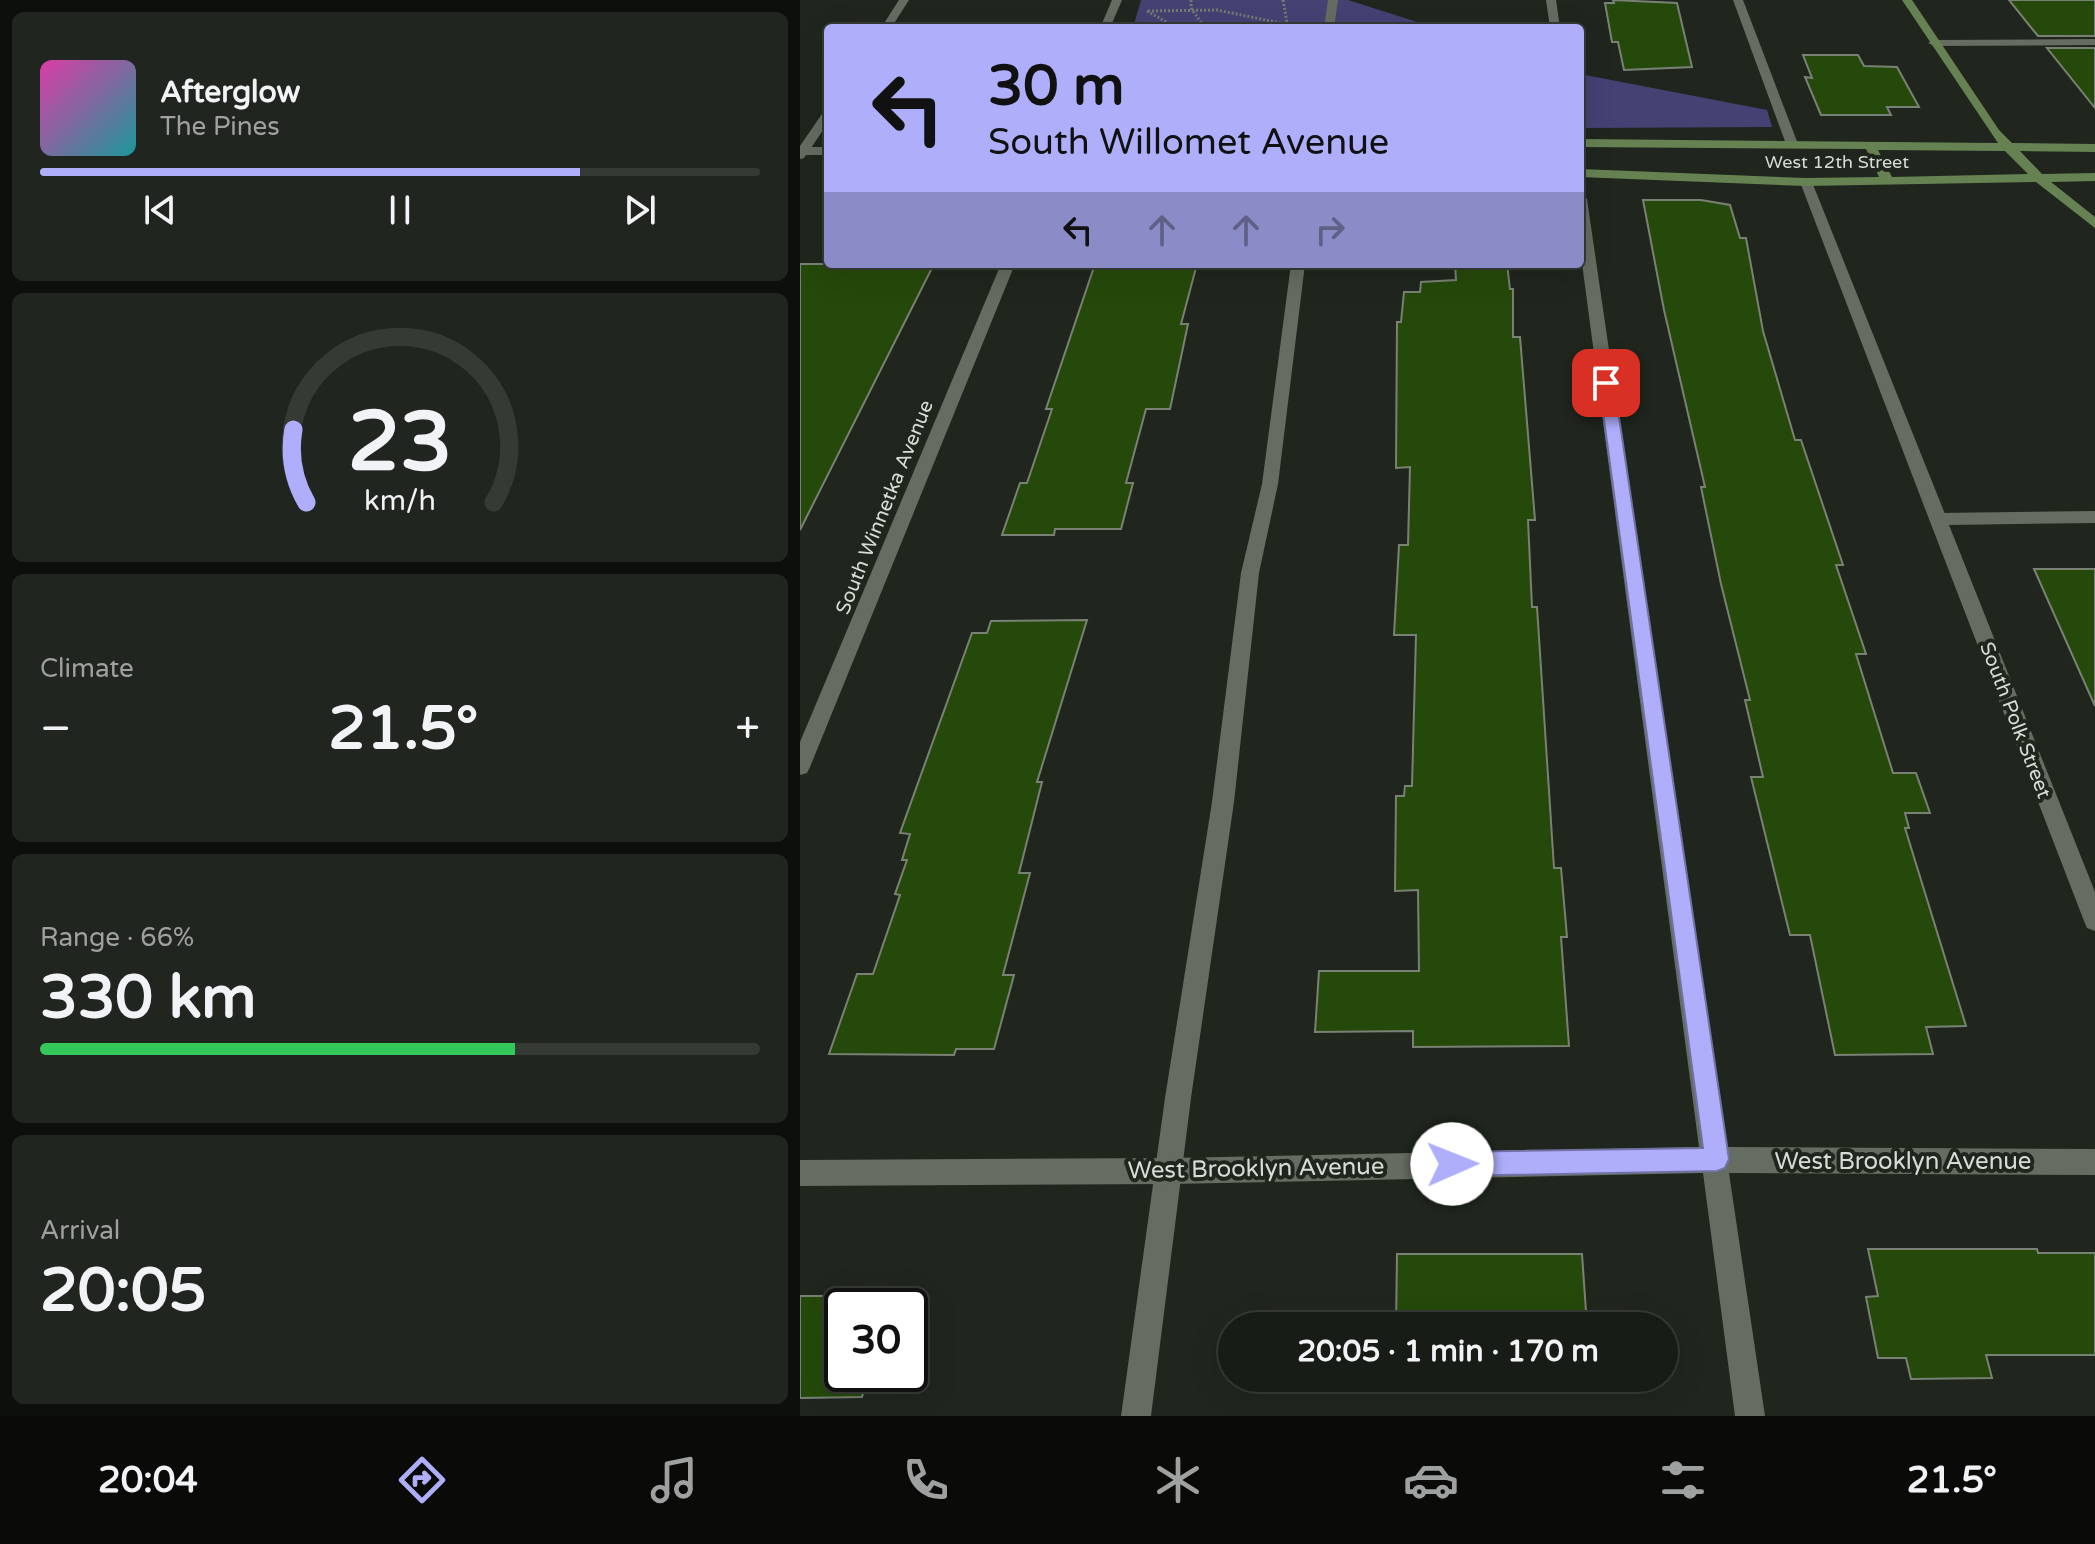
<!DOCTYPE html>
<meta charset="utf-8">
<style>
:root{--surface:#181c16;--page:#21251f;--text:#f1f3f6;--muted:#9fa1a1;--line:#363a35;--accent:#aeaefb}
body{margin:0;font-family:"Varela Round",sans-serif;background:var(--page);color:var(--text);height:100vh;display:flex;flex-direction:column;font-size:30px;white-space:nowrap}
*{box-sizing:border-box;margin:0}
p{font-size:26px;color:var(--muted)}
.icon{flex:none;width:44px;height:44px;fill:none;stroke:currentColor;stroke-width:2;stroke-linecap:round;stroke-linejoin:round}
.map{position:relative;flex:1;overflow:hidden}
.drawer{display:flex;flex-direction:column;gap:12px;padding:12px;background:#0d0f0c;width:800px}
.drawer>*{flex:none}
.top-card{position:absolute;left:24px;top:24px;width:760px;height:244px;border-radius:8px;box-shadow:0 8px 32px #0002,0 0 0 2px var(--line);background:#aeaefb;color:#111;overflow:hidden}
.speed{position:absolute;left:24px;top:1288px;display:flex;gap:16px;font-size:40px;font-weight:700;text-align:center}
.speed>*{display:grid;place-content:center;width:104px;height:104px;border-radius:50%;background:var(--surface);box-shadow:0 8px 32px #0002,0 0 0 2px var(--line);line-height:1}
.speed .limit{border:4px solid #111;border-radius:12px;background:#fff;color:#111}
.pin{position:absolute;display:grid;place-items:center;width:68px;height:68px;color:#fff;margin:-34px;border-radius:16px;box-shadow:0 4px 12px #0006}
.me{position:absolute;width:88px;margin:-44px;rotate:89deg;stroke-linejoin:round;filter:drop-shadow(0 0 6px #0008)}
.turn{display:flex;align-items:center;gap:28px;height:168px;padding:0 32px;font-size:36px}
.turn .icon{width:104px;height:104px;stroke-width:2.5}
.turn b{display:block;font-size:56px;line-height:68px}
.lanes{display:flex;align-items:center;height:76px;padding:0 32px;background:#0003;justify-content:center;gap:40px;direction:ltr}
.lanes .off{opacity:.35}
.big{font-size:60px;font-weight:700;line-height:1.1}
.drawer .card{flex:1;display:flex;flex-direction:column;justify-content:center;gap:12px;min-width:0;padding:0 28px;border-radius:12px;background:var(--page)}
.drawer .dial{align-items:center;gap:0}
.dial svg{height:208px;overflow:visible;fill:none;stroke:var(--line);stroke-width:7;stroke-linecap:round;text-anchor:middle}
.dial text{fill:var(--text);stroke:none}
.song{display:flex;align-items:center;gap:24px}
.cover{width:96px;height:96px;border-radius:12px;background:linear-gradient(135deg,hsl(320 70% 55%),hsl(180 70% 35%))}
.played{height:8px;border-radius:4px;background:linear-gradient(90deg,var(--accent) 75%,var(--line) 75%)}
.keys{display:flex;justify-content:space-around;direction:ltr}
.heat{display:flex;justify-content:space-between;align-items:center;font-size:44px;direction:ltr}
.charge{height:12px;border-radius:6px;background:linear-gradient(90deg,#34c759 66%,var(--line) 0)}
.trip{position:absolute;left:418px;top:1312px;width:460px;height:80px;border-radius:40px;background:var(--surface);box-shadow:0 8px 32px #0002,0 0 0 2px var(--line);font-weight:700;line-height:80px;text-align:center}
.dock{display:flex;height:128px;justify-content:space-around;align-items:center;background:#0a0b09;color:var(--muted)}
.dock .icon{width:56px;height:56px}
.dock .on{color:var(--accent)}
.dock b{font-size:36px;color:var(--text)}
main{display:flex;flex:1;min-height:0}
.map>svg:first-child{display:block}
</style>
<main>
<section class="drawer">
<div class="card">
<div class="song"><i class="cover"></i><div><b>Afterglow</b><p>The Pines</p></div></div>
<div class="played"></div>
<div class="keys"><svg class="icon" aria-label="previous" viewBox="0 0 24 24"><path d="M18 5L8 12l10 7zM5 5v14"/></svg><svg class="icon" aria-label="pause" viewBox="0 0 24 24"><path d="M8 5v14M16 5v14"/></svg><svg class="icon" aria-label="next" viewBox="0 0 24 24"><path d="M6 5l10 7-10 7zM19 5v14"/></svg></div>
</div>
<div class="card dial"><svg viewBox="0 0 100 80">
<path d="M14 69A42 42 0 1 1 86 69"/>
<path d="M14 69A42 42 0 0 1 9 41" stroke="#aeaefb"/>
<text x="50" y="56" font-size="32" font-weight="700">23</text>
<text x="50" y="72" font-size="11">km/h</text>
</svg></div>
<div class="card"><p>Climate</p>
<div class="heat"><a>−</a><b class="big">21.5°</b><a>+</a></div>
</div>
<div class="card"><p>Range · 66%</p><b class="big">330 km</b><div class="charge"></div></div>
<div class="card"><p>Arrival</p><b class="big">20:05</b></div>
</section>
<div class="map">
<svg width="1295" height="1416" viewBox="0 0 1295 1416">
<rect width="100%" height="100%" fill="#20261d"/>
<g fill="#434273">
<polygon points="341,0 548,0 636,28 333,28"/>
<polygon points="780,74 967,110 972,127 780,128"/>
</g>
<g fill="#25490a" stroke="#798175" stroke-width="2">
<polygon points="813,0 877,3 892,67 824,70 818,42 812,42 805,3 814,3"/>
<polygon points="1209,0 1295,0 1295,36 1238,36"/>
<polygon points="1247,48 1295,48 1295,108"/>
<polygon points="1003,55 1058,55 1064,66 1097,67 1119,107 1087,107 1091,115 1021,115 1005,77 1012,78"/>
<polygon points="843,200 901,200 930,205 940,238 946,238 963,331 995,440 1001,440 1043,565 1036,565 1066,654 1056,654 1093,773 1116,773 1130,813 1105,813 1109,828 1105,828 1166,1026 1126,1027 1133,1054 1035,1055 1010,935 990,935 951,777 963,777 945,700 950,700 921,584 901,487 905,487 864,310"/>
<polygon points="0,264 134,264 0,530"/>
<polygon points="295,264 397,264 381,324 388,324 370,409 346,409 326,483 333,483 321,529 255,529 254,535 202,535 220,483 227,483 252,409 246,409"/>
<polygon points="655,264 707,264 710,289 713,289 713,337 720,337 735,520 728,520 732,607 737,607 754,868 761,868 767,937 761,937 769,1046 613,1047 613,1031 515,1032 519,971 619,971 618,890 595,891 596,796 604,796 605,786 612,786 616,635 594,635 599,545 608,545 610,467 596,468 597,322 601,322 604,292 620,292 621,282 656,280"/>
<polygon points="1234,569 1295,569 1295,706"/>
<polygon points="287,620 237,782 242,782 219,873 230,873 203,975 214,975 194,1049 156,1049 154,1055 29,1054 57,974 73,974 100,895 95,894 107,860 102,860 110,834 100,833 172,633 187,633 191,621"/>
<polygon points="1068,1249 1237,1249 1238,1253 1295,1253 1295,1355 1186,1355 1192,1378 1111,1379 1106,1358 1078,1358 1066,1297 1078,1296"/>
<polygon points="597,1254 782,1254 787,1326 596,1326"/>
<polygon points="0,1296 90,1296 87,1306 42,1306 42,1374 68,1374 62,1397 0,1398"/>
</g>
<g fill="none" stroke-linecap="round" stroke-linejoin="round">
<g stroke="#747972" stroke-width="3" stroke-dasharray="2 2" stroke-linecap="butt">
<polyline points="391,0 391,8 405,28"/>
<polyline points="483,0 488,28"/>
<polyline points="347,11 377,28"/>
<polyline points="348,11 417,10 485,24"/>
</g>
<g fill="#656c61" fill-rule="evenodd">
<polygon points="99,0 109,0 91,28 81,28"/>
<polygon points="528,0 538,0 534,28 524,28"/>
<polygon points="933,0 943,0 998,144 996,147 986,144"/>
<polygon points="1295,39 1295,45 1134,46 1128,43 1134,40"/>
<polygon points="28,110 28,123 4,158 0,159 0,146 24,111"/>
<polygon points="1006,178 1012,182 1147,519 1144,523 1132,523 1129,519 1000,182"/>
<polygon points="491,264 505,264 478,484 459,573 434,802 391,1098 351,1416 321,1416 365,1098 412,802 441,573 462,484"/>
</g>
<g fill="#656c61" fill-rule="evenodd">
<polygon points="312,0 322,0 310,28 300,28"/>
<polygon points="746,0 756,0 760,28 750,28"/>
<polygon points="780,195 787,199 925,1147 1295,1149 1295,1175 929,1173 965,1416 935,1416 903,1173 370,1184 0,1186 0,1160 370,1158 899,1147 780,248"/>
<polygon points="201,264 215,264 10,767 7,773 0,775 0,742"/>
<polygon points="1295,511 1295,523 1149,525 1295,892 1295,931 1287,928 1284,921 1129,519 1138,513"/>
</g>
<rect fill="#656c61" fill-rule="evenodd" x="0" y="147" width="28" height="8"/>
<path fill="#668253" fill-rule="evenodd" d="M1102,0H1112L1199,130L1212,143L1295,144V152L1220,151L1242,174L1295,173V181L1251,182L1295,217V228L1236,182L1006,186L780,177V169L1006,178L1079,177L1066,149L780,147V139L1198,143ZM1078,150L1205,151L1228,174L1092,177Z"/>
</g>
<polygon fill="#aeaefb" stroke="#7171a3" stroke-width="2" points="806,379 814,383 929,1159 925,1168 917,1171 652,1176 644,1173 640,1164 644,1156 652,1152 903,1148 799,383"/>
<g text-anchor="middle" stroke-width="8" stroke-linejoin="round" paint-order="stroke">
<g font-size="18" fill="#d8dcd6" stroke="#20261d">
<text x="1037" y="168">West 12th Street</text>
</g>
<g font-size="20" fill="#d8dcd6" stroke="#20261d">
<text transform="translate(84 507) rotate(-68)" y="7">South Winnetka Avenue</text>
<text transform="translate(1216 720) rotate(69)" y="7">South Polk Street</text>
</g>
<g font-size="24" fill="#d8dcd6" stroke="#20261d">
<text x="1103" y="1169">West Brooklyn Avenue</text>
<text transform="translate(456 1168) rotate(-1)" y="8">West Brooklyn Avenue</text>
</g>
</g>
</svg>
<div class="speed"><div class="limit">30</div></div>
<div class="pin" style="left:806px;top:383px;background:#d93025"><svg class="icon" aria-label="arrive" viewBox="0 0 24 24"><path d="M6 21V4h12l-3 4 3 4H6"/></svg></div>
<svg class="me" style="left:652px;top:1164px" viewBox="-20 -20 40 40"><circle r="19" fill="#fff"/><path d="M0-13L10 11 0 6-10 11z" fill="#aeaefb"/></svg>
<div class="trip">20:05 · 1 min · 170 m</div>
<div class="top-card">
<div class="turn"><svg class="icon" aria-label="left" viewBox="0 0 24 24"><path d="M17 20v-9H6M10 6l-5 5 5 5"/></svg><div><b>30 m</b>South Willomet Avenue</div></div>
<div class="lanes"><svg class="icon" aria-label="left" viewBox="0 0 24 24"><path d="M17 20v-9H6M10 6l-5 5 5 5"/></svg><svg class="icon off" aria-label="ahead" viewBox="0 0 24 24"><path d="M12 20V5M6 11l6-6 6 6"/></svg><svg class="icon off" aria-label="ahead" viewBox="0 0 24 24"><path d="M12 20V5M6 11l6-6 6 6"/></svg><svg class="icon off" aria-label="right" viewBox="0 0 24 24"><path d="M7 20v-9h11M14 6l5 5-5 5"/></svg></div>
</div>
</div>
</main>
<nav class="dock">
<b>20:04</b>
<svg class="icon on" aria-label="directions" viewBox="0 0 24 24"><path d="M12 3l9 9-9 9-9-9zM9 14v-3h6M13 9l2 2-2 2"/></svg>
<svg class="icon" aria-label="music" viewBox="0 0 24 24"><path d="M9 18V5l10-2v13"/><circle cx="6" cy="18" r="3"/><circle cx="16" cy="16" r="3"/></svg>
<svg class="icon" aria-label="phone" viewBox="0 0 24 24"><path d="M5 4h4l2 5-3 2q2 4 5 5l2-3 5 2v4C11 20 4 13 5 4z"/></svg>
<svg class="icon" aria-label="climate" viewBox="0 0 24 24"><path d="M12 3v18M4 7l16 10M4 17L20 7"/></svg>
<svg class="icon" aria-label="car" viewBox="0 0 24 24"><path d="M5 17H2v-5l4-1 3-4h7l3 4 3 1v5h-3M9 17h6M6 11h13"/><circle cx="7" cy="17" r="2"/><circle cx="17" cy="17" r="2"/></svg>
<svg class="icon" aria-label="filters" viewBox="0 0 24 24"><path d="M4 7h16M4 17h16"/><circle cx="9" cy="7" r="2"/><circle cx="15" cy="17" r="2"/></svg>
<b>21.5°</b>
</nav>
